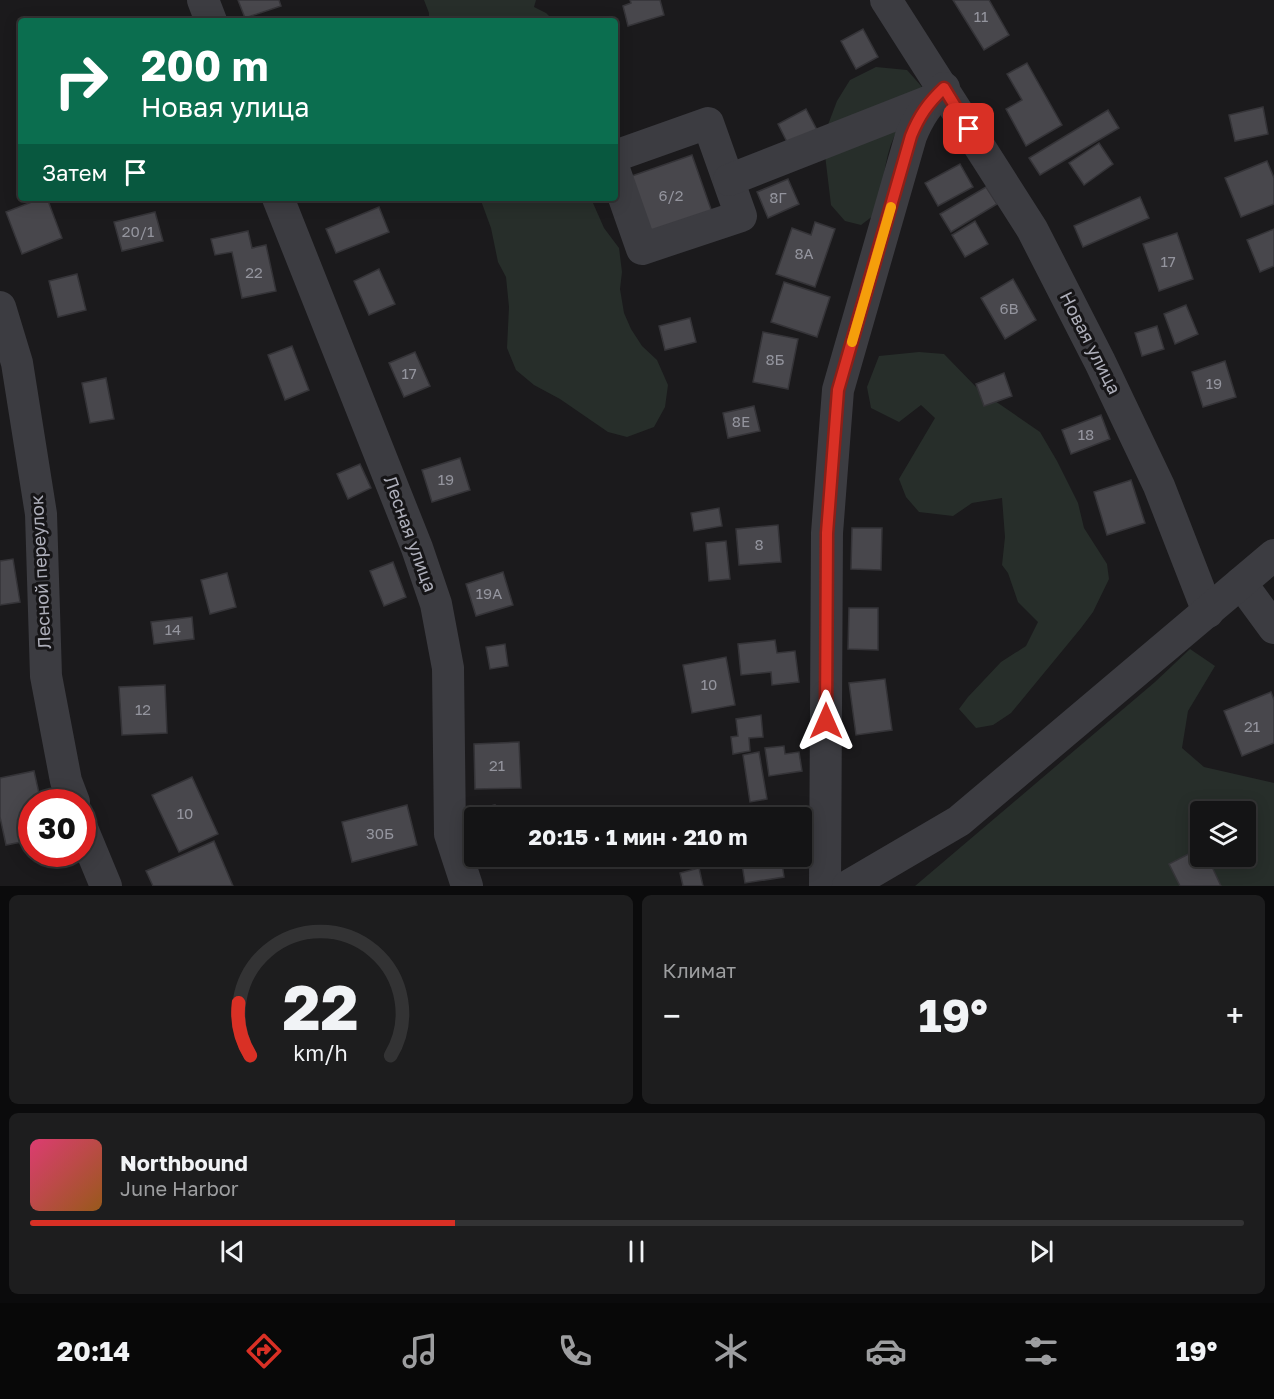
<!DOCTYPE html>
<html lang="ru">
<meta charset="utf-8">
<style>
:root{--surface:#141415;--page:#1d1d1e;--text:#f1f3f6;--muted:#9d9ea0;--line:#333334;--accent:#d93025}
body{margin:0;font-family:"Golos Text",sans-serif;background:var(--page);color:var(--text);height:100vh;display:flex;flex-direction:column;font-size:22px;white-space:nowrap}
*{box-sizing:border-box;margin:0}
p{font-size:20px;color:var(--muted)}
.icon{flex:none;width:33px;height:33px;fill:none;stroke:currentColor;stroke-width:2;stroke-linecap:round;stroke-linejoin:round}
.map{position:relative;height:886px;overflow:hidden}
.sheet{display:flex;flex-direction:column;gap:9px;padding:9px;background:#0b0b0c;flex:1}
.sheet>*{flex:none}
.banner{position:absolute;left:18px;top:18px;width:600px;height:183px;border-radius:6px;box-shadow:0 3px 15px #0003,0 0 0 2px var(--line);background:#0b6e4f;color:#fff;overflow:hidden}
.fabs{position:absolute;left:1190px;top:801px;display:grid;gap:12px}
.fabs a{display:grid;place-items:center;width:66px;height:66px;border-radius:6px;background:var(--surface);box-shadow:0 3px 15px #0003,0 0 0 2px var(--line);font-size:30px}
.speed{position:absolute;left:18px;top:789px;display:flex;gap:12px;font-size:30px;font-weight:700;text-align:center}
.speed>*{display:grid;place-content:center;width:78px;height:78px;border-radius:50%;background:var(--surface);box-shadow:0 3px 15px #0003,0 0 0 2px var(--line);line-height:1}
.speed .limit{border:9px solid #d22;background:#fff;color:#111}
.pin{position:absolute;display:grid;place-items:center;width:51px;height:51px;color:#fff;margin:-26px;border-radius:12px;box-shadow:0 3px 9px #0006}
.me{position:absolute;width:66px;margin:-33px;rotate:0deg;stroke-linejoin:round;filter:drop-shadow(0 0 4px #0008)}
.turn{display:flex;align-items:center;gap:21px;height:126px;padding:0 24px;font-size:27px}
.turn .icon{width:78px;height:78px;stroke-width:2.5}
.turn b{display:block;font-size:42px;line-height:51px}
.then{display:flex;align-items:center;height:57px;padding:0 24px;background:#0003;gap:12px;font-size:22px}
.big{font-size:45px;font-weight:700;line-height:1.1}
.sheet .card{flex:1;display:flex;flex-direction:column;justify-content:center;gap:9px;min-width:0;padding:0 21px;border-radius:9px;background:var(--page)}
.sheet .dial{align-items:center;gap:0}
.dial svg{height:156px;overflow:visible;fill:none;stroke:var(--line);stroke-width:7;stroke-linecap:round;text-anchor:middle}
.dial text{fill:var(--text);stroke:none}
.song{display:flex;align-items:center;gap:18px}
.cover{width:72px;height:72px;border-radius:9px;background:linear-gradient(135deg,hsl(340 70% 55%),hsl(30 70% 35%))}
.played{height:6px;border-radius:3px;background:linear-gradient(90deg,var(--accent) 35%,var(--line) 35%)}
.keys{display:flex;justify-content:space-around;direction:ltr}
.heat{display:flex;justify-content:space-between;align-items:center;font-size:33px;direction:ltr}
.sheet .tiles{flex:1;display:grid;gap:9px;grid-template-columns:1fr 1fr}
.card:last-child{grid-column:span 2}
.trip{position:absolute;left:464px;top:807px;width:348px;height:60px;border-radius:6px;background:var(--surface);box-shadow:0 3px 15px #0003,0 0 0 2px var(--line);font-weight:700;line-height:60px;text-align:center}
.tabs{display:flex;height:96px;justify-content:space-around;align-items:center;background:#080808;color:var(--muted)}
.tabs .icon{width:42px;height:42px}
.tabs .selected{color:var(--accent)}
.tabs b{font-size:27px;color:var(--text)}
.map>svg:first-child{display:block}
</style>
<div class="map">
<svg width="1274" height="886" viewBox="0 0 1274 886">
<rect width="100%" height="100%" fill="#1b1a1c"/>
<g fill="#272e2a" fill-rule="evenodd">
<polygon points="424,0 536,0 534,7 546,13 554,21 429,21 429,13"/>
<path d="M876,67L907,70L922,87C915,105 902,119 894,137C884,158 883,188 878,212L861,225L845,221L831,205L823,138L837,101L850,80Z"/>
<polygon points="480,198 595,198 593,203 604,228 619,248 622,272 620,289 624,313 631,329 642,346 657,360 668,385 665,407 654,427 627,437 608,432 560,399 534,385 516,370 507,348 509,307 506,277 498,262 491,228"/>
<polygon points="919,352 944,354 979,390 1040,432 1057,461 1078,503 1084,528 1107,564 1109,579 1093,612 1081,628 1011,713 993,725 976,728 959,709 968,697 1001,662 1026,646 1038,622 1018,602 1008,573 1002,565 1005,537 1002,498 972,503 953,516 919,512 906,497 899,479 935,418 921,405 899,422 871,408 867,387 879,356"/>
<path d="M1190,649L1215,666L1188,711L1182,748L1204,767L1274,783V886H915L1155,682ZM1200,812H1245V856H1200Z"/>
</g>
<g fill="#48474c" stroke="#353438" stroke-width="1.5">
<polygon points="238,0 279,0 281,6 245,18"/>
<polygon points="630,0 660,0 664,15 628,26 623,6 631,3"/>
<polygon points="953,0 989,0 1009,35 984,50"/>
<polygon points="863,29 878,57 856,69 841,41"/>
<polygon points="1027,63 1062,125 1026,146 1006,109 1022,100 1007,74"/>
<polygon points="1263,107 1268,134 1235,141 1229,115"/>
<polygon points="806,109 818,132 789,146 778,124"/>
<polygon points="1108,110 1119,128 1040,175 1029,158"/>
<polygon points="1099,143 1113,164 1084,185 1069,163"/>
<polygon points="692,155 713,215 650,237 629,177"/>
<polygon points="1267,161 1274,178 1274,204 1241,217 1225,178"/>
<polygon points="960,164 973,187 938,206 925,183"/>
<polygon points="788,179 799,204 768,218 757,192"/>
<polygon points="986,187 997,204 951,232 940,214"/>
<polygon points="1140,197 1149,218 1083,247 1074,226"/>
<polygon points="42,198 47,198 62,238 22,254 6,212"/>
<polygon points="379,207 389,232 336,253 326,229"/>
<polygon points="155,212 163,241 122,251 114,222"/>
<polygon points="975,221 988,244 965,257 952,235"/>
<polygon points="815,222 835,229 815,287 776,274 792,228 811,235"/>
<polygon points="1274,229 1274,266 1260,272 1247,240"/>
<polygon points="248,231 252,248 266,245 276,291 242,298 232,252 215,255 211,239"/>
<polygon points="1177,233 1193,279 1159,291 1143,244"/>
<polygon points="379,269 395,304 369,315 354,281"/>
<polygon points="77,274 86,310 58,317 49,281"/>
<polygon points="1013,279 1036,320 1005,339 981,298"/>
<polygon points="784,282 830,297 817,337 771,322"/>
<polygon points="1186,305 1198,334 1175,344 1164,314"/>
<polygon points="690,318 696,342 665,350 659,326"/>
<polygon points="1157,326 1164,349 1142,356 1135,333"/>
<polygon points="763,332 798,339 788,389 753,382"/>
<polygon points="292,346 309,390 285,400 268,355"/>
<polygon points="415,352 430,386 404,397 389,363"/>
<polygon points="1225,361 1236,397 1203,407 1192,372"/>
<polygon points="1004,373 1012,396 984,406 976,384"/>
<polygon points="106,378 114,419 90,423 82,383"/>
<polygon points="754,406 760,431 728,438 723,413"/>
<polygon points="1101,415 1110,439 1071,454 1062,430"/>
<polygon points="460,458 470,490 432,502 422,470"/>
<polygon points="360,464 371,488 348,499 337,474"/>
<polygon points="1131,480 1145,523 1107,535 1094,492"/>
<polygon points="719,508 722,526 694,531 691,513"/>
<polygon points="778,525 781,562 739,565 736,529"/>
<polygon points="852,528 882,528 881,570 851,569"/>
<polygon points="726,541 730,579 709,581 706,543"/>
<polygon points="13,559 20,602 0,605 0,561"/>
<polygon points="393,562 406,597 384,606 370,571"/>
<polygon points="503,572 513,605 476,616 466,584"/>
<polygon points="227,573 236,607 210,614 201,580"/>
<polygon points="849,608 878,608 878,650 848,649"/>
<polygon points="192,617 194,639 154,644 151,622"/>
<polygon points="775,640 777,653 795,651 799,682 772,685 771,672 741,675 738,644"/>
<polygon points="505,644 508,666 490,669 486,647"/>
<polygon points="726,657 735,705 692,713 683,665"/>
<polygon points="885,679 892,730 856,735 849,683"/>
<polygon points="165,685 167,733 122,735 119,687"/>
<polygon points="1271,692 1274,700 1274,743 1242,756 1224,711"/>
<polygon points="761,715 763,737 749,738 750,751 733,754 731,737 738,736 736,719"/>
<polygon points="519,742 521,788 475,789 474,744"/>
<polygon points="784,746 785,754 799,752 802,771 769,776 765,748"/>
<polygon points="759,752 767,799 750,802 743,755"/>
<polygon points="34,771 41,802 32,802 32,840 6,845 0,817 0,778"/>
<polygon points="192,777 218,834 179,852 152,795"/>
<polygon points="407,805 417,845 352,862 342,822"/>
<polygon points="495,805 498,818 474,818 474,826 470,811"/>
<polygon points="214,841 233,886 153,886 146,871"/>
<polygon points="1200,848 1200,856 1207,856 1221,886 1180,886 1169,864"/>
<polygon points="752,856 781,856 784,877 745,883 741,858"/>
<polygon points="699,868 703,886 683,886 680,873"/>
</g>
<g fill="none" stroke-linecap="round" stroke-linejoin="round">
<g stroke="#3c3c41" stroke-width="32">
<polyline points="203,0 211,21"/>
<polyline points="886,0 1032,229 1100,362 1159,486 1208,612"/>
<polyline points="615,156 708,123 741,216 642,249 615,172"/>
<polyline points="729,180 930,101"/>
<polyline points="278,198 417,548 436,604 448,668 450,834 467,886"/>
<polyline points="0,307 17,363 41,514 46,676 66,781 74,802"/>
<polyline points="1241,583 1274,628"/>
<polyline points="82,828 106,886"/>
<path d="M825,886L827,533L838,390L911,136C919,116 928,103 944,88"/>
<polyline points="848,886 959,821 1274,555"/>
</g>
</g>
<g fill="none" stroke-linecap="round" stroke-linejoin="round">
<g stroke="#8d1f18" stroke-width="15">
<path id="route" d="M826,721L827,533L838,390L911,136C919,116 928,103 944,88L969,129"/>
</g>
<use href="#route" stroke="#d93025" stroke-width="10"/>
<polyline stroke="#f59e0b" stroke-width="10" points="852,342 891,207"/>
</g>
<g text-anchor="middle" stroke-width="6" stroke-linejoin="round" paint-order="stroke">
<g font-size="15" fill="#94959e">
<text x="981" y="22">11</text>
<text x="671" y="201">6/2</text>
<text x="778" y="203">8Г</text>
<text x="138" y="237">20/1</text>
<text x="804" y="259">8А</text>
<text x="1168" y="267">17</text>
<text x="254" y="278">22</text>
<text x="1009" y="314">6В</text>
<text x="775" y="365">8Б</text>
<text x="409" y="379">17</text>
<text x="1214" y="389">19</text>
<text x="741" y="427">8Е</text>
<text x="1086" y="440">18</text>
<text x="446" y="485">19</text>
<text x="759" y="550">8</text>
<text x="489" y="599">19А</text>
<text x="173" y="635">14</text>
<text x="709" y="690">10</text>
<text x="143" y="715">12</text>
<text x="1252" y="732">21</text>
<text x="497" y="771">21</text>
<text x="185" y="819">10</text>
<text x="380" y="839">30Б</text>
</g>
<g font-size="18" fill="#aeafba" stroke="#161517">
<text transform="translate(1090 343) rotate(63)" y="6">Новая улица</text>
<text transform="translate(410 534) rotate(70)" y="6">Лесная улица</text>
<text transform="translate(41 572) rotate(-93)" y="6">Лесной переулок</text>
</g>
</g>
</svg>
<div class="fabs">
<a><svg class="icon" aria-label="layers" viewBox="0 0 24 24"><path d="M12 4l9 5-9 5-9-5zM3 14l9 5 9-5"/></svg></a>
</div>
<div class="speed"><div class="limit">30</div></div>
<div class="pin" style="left:969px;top:129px;background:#d93025"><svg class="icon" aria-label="arrive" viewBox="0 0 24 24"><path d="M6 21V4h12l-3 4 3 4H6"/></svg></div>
<svg class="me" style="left:826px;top:721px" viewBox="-20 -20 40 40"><path d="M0-17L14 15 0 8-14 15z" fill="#d93025" stroke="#fff" stroke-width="4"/></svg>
<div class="trip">20:15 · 1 мин · 210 m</div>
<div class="banner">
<div class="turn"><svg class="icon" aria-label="right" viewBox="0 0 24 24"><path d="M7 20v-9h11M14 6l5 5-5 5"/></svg><div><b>200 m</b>Новая улица</div></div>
<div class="then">Затем<svg class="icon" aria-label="arrive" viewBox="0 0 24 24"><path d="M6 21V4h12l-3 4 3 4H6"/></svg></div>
</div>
</div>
<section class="sheet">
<div class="tiles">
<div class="card dial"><svg viewBox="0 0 100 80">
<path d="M14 69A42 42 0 1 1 86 69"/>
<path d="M14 69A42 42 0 0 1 8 42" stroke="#d93025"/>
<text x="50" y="56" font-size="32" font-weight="700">22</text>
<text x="50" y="72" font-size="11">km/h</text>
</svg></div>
<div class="card"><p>Климат</p>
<div class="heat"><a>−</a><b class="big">19°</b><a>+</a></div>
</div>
<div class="card">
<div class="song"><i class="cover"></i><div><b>Northbound</b><p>June Harbor</p></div></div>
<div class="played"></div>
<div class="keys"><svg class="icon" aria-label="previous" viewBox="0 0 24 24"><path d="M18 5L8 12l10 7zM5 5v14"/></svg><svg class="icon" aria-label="pause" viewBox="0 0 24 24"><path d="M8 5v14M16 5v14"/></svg><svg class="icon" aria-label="next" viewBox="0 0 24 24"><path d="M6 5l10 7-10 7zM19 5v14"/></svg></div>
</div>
</div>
</section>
<nav class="tabs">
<b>20:14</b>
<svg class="icon selected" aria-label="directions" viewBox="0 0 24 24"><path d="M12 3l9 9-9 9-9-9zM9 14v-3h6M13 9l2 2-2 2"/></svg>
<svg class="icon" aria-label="music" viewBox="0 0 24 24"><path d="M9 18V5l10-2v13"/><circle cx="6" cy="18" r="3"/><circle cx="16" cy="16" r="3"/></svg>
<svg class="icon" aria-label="phone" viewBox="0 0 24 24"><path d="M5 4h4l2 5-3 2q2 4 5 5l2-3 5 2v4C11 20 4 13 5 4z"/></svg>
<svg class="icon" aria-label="climate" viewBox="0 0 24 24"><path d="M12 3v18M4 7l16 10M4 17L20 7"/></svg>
<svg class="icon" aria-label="car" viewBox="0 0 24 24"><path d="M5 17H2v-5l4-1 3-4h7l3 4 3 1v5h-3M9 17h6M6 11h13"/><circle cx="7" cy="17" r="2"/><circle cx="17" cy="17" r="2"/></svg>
<svg class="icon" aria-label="filters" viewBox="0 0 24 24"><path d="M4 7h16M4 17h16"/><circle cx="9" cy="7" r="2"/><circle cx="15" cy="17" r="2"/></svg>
<b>19°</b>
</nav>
